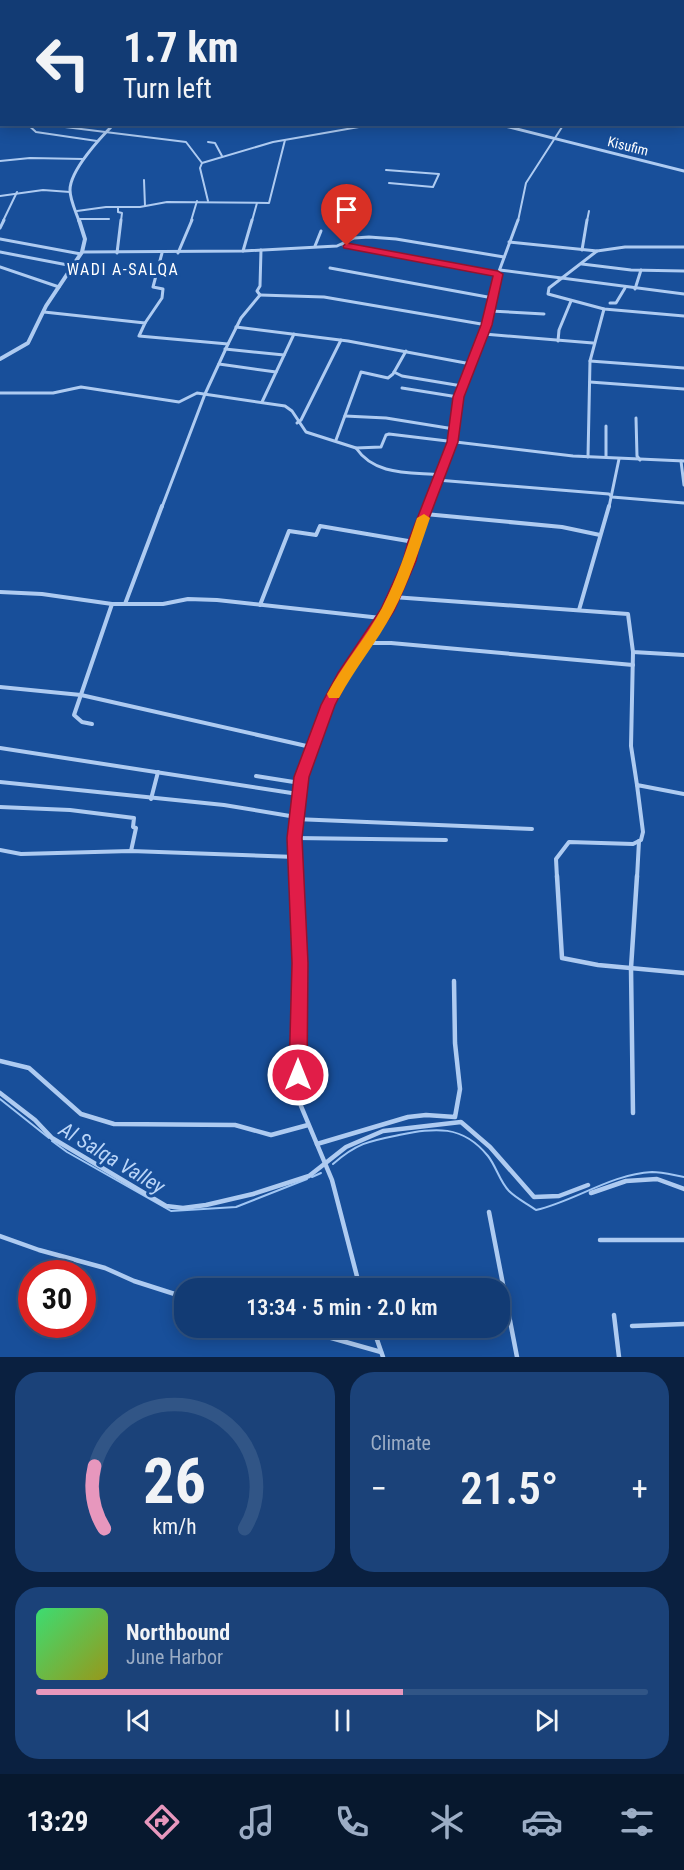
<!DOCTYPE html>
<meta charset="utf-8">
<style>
:root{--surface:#123b74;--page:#1b4279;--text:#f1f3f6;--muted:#9cadc5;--line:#315586;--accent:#e797bd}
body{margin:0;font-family:"Roboto Condensed",sans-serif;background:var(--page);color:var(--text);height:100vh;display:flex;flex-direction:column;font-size:22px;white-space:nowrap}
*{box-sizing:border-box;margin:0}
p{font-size:20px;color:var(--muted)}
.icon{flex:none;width:33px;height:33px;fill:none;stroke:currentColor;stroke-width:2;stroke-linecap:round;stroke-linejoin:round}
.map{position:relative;height:1357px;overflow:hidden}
.side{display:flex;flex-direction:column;gap:15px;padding:15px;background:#0a2040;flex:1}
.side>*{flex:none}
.hud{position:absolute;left:0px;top:0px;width:684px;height:126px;box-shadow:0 3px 15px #0003,0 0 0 2px var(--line);background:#123b74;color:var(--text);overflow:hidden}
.speed{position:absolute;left:18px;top:1260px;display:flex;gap:12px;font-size:30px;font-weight:700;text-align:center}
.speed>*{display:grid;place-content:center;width:78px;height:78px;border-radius:50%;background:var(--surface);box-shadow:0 3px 15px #0003,0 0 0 2px var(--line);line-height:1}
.speed .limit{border:9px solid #d22;background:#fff;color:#111}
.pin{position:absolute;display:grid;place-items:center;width:51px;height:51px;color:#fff;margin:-62px -26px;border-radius:50% 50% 50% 0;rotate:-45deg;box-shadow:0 0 6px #0007}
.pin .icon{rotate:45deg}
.me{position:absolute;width:66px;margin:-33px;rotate:0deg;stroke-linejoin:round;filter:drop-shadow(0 0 4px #0008)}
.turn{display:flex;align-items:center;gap:21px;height:126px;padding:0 24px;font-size:27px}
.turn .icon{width:78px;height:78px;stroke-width:2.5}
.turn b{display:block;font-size:42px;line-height:51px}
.big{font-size:45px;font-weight:600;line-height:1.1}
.side .card{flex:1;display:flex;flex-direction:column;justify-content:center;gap:9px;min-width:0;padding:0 21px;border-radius:24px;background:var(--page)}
.side .dial{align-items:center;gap:0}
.dial svg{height:156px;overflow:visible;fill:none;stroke:var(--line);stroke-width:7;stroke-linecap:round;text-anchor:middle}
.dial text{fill:var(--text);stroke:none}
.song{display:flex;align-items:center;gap:18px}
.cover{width:72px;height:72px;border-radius:9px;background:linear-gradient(135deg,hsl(140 70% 55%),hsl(60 70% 35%))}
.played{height:6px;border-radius:3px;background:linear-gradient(90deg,var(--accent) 60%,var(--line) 60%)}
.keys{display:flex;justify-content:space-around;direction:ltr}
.heat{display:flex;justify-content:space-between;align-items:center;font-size:33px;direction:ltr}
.side .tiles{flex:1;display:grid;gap:15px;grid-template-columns:1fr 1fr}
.card:last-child{grid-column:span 2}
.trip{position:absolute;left:174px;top:1278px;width:336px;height:60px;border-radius:24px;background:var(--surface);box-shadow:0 3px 15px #0003,0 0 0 2px var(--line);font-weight:600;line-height:60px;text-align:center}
.dock{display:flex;height:96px;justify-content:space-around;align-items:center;background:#07182e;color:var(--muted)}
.dock .icon{width:42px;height:42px}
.dock .active{color:var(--accent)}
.dock b{font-size:27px;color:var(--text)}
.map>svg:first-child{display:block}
</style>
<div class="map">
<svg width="684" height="1357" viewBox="0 0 684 1357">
<rect width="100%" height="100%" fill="#184f9a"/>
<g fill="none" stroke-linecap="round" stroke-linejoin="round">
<g stroke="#a0c6f4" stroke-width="2">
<polyline points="0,1099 49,1138"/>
<polyline points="52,1141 67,1152 171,1211 236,1207 307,1179"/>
<path d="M333,1164C357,1143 369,1141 399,1135C435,1128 462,1124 488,1156C496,1166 500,1182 509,1191C517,1199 528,1204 536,1210C575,1201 611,1174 652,1172C662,1172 673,1175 684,1177"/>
<polyline points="312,1177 321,1173"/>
</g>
<g stroke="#aecbf1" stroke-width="2">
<polyline points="285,0 289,2"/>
<polyline points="639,0 648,2"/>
<polyline points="195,2 199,0"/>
<polyline points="27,124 36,132 97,141"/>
<polyline points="65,127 186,142 202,163"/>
<polyline points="208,142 215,143 222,156"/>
<polyline points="0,161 30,158 84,159"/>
<polyline points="386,170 439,174 433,187 389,183"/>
<polyline points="144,180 145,206"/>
<polyline points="0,196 43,190 70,192"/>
<polyline points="208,201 200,168 202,163 273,142 376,124"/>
<polyline points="118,207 118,212 122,213 121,221"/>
<polyline points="77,211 106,207 140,207 167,202 269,203 285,140"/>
<polyline points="80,219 109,219"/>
<polyline points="3,221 17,192"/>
<polyline points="191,221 197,201"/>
<polyline points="252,221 257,203"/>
<polyline points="518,221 526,183 564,124"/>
<polyline points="587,221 589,211"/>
</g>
<g stroke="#aecbf1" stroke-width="3">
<polyline points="0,228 4,220"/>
<polyline points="0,239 81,254"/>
<polyline points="509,242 597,251 625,247 684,247"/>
<polyline points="343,245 498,274"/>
<polyline points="315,246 321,231"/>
<polyline points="582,250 587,220"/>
<polyline points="243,251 252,220"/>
<polyline points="597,251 549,288 548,294 604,309 684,316"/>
<polyline points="0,252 73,266"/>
<polyline points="82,252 243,251 337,246 354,238 369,237 396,239 504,257"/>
<polyline points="117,253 121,220"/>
<polyline points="178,253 192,220"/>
<polyline points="582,264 631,270 684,271"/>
<polyline points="0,267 59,287"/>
<polyline points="330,268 493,298"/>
<polyline points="500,270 684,294"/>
<polyline points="635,289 641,270"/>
<polyline points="260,295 324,297 487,325"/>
<polyline points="610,303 616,303 625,288"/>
<polyline points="490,311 544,314"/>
<polyline points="44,312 145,323 139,336 228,344 241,318 260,295 257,291 260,286 261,250"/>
<polyline points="145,323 162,298 163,289 153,287 162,253"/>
<polyline points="236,327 348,341 471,364"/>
<polyline points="484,334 593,343"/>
<polyline points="558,341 559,330 571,301"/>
<polyline points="225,349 284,355"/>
<polyline points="590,361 684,368"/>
<polyline points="219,364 276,372"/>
<polyline points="394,372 402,376 462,386"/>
<polyline points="590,382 684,389"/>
<polyline points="402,388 458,397"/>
<polyline points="0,393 53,393 81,387 179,402 197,393 285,406 292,411 306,432 356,448 381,447 386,435 389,434 573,456 684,461"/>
<polyline points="262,402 294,334"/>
<polyline points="345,416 386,418 454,429"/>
<polyline points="636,418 637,456 640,460"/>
<polyline points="297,423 301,420 341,340"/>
<polyline points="606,426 606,457"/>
<polyline points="336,440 361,372 388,378 393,374 406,351"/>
<path d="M356,448C375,476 410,472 440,475"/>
<polyline points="588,457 590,361 604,309"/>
<polyline points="681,461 684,485"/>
<polyline points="437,480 609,494 612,497 684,503"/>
<polyline points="162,507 205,394 228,344"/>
<polyline points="427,507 452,442 458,397 487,325 498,274 518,220"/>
<polyline points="609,507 619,459"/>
</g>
<g stroke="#aecbf1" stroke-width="4">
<polyline points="425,514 562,527 600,535"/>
<polyline points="0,592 42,594 112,604 163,604 188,599 217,600 381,618"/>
<polyline points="393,597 628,614 633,652 684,655"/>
<polyline points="125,604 162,506"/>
<polyline points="260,605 289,531 316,535 320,526 414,542"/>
<polyline points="579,610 609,506"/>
<polyline points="366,643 391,643 633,665"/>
<polyline points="633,652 631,746 637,785"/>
<polyline points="0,687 81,695 311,747"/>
<polyline points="92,724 82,722 74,715 112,604"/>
<polyline points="0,748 298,794"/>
<polyline points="256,776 300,783"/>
<polyline points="0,782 224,805 296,817"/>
<polyline points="151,799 158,772"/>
<polyline points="0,807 70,810 134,818 133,827 136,828 131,851"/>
<polyline points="295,819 532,829"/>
<polyline points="295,838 446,840"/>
<polyline points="0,850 21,854 131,851 296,857"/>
<path d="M297,878C295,846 293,813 300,782C308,746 324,708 343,676C356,654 373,634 386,612C406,579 414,541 428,506"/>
<polyline points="557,878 556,859 569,842 633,844 641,840 643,832 637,785 684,794"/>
<polyline points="637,878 639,841"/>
</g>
<g stroke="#aecbf1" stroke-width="4.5">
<polyline points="297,876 300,963 298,1075 301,1106 332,1180 360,1288"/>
<polyline points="557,876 562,958 598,965 684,973"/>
<polyline points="0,1061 29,1068 81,1114 114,1124 235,1125 271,1135 308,1125"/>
<polyline points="0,1093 35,1120 52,1138 166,1206 183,1208 206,1205 253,1194 309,1176 346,1147 383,1131 461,1122 490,1147 534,1197 559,1196 588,1185"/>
<polyline points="633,1113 631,968 637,876"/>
<polyline points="317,1144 408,1117 426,1115 455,1117 460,1089 455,1043 454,981"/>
<polyline points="591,1193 626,1181 657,1179 684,1189"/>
<polyline points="489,1212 517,1357"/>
<polyline points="0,1236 39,1250 105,1268 134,1281 184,1297"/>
<polyline points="600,1240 684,1240"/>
<polyline points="614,1315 619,1357"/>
<polyline points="632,1326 684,1324"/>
<polyline points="296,1328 381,1352"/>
<polyline points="373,1328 383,1357"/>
</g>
<g stroke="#aecbf1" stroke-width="3">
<polyline points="497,124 684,171"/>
<path d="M79,221C76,212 70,200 70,190C70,170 101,137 114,124"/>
</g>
<polyline stroke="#aecbf1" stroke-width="4" points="0,359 28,343 46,306 82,252 85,239 79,220"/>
</g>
<polygon fill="#e11d48" stroke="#92132f" stroke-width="1.5" points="347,243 498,271 503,274 492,325 464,397 458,442 420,542 416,561 394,611 348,679 335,705 309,777 302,838 308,963 307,1075 304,1081 298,1083 292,1081 289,1075 292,963 287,838 294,777 321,705 338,673 381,609 403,561 408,542 447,442 453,397 481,325 493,276 344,248 343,246"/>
<path fill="#f59e0b" d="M424,514L430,518C419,550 409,582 393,612C377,642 355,668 339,698H329L327,694C343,664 366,638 382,608C397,579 407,548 417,518Z"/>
<g text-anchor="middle" stroke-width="6" stroke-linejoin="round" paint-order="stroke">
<g font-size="14" fill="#fff" stroke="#184f9a">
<text transform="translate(628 146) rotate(14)" y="5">Kisufim</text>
</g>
<g font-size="16" letter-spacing="1.5" fill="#fff" stroke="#184f9a">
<text x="123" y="275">WADI A-SALQA</text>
</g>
<g font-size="21" font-style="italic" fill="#bad5f8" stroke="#184f9a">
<text transform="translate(112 1158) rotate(31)" y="7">Al Salqa Valley</text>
</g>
</g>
</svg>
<div class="speed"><div class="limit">30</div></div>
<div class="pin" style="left:347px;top:246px;background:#d93025"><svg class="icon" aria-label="arrive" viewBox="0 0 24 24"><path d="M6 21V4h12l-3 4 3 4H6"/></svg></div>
<svg class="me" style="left:298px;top:1075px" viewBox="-20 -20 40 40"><circle r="17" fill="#e11d48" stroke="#fff" stroke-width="3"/><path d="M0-11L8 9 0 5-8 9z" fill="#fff"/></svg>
<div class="trip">13:34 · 5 min · 2.0 km</div>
<div class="hud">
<div class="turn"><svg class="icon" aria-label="left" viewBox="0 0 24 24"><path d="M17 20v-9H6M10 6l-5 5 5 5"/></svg><div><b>1.7 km</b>Turn left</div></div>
</div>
</div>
<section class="side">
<div class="tiles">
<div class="card dial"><svg viewBox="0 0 100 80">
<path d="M14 69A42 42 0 1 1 86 69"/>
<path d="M14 69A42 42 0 0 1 9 37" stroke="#e797bd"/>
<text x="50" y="56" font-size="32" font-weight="700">26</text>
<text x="50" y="72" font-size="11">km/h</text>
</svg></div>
<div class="card"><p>Climate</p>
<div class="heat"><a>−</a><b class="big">21.5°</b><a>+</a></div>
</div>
<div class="card">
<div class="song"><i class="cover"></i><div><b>Northbound</b><p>June Harbor</p></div></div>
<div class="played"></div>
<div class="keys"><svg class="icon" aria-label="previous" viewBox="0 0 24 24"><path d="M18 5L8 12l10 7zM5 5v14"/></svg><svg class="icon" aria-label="pause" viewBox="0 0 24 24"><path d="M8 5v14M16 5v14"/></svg><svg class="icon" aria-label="next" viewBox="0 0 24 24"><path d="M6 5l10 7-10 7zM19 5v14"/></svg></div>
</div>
</div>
</section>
<nav class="dock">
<b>13:29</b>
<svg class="icon active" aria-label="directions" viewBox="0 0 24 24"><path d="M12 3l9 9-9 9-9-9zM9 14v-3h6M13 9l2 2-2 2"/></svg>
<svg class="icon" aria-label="music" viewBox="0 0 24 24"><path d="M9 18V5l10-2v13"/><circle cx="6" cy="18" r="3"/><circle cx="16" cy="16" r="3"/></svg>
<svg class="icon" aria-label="phone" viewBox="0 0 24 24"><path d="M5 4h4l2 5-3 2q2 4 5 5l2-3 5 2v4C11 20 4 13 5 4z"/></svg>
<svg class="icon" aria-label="climate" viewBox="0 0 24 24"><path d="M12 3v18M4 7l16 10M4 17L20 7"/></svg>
<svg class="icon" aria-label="car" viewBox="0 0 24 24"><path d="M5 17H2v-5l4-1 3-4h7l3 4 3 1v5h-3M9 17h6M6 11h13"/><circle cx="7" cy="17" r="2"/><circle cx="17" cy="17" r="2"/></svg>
<svg class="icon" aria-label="filters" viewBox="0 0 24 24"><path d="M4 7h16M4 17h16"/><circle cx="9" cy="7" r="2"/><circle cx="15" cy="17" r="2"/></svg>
</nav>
